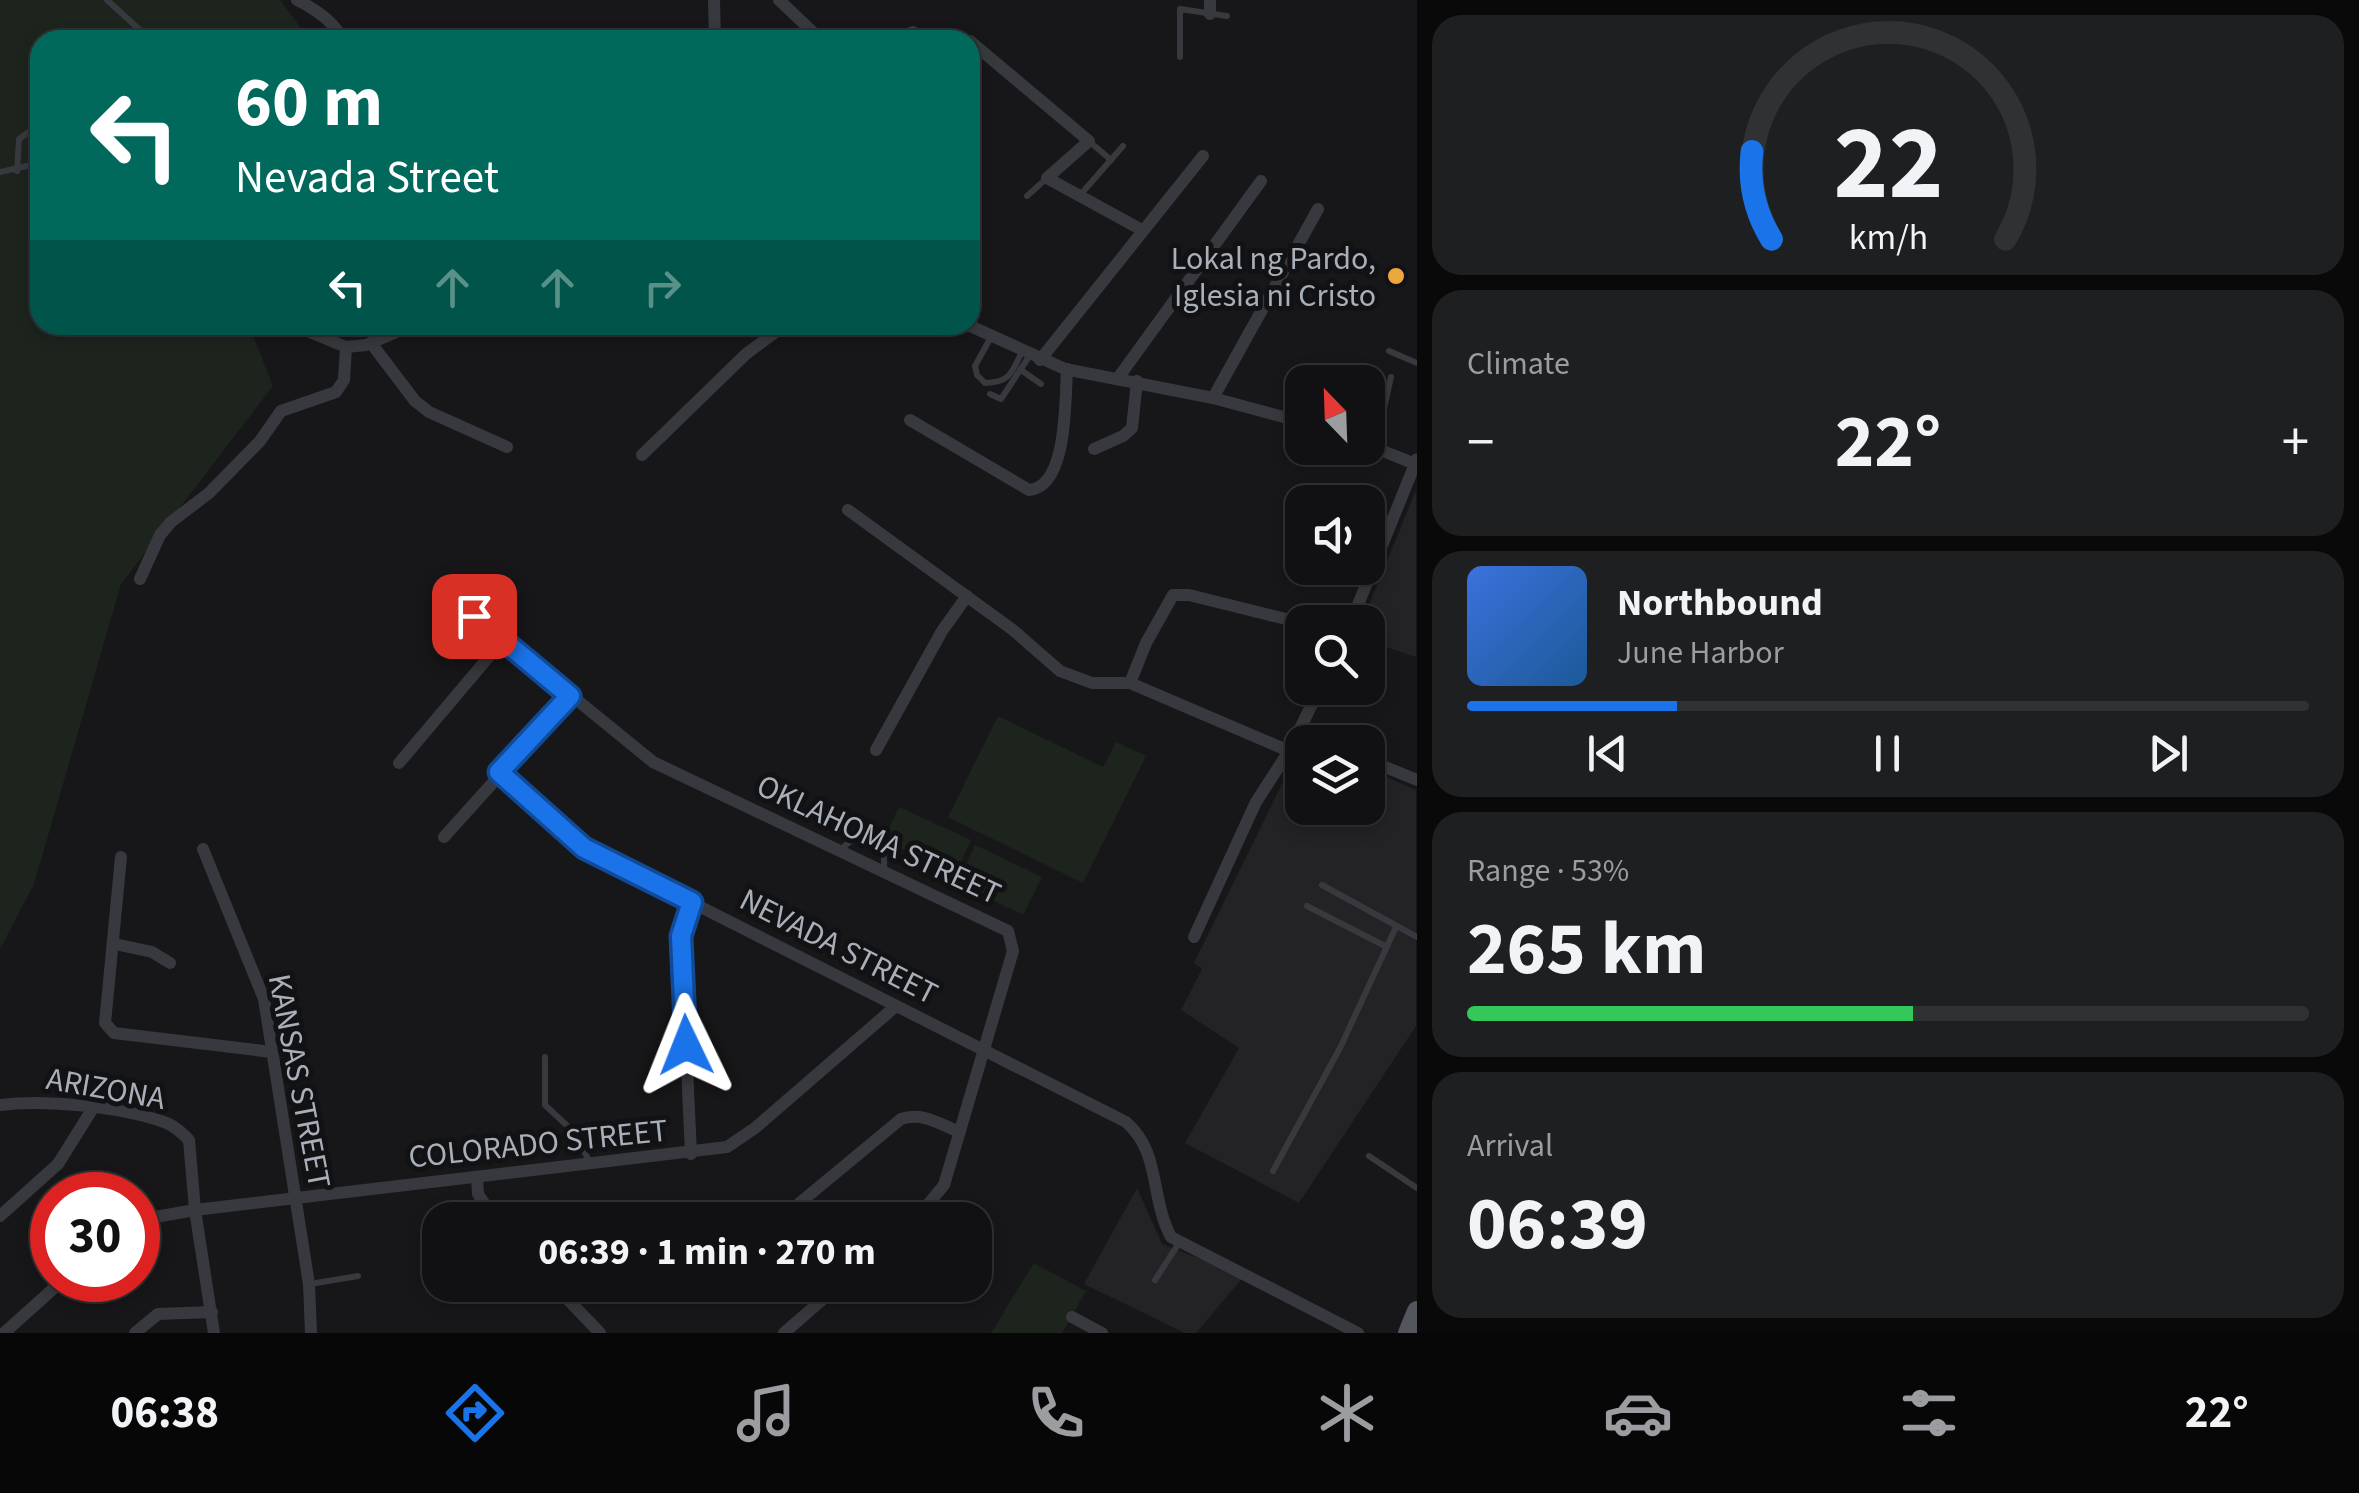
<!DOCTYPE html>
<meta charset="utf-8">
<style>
:root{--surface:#111113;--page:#1e1f21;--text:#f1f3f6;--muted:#9c9da0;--line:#303133;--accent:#1a73e8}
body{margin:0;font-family:"Source Sans 3",sans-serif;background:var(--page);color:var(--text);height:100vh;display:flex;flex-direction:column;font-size:38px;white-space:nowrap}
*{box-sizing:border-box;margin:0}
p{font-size:32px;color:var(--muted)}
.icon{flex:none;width:55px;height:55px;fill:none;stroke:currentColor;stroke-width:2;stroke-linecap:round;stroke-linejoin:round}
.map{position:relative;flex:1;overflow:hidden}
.details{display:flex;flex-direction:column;gap:15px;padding:15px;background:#09090a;width:942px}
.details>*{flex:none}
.guide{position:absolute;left:30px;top:30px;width:950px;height:305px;border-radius:30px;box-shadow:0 5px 15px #0003,0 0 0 2px var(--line);background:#00695c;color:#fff;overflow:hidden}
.needle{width:65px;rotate:337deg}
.buttons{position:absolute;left:1285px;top:365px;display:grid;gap:20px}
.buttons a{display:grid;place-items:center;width:100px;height:100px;border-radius:20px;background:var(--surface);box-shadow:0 5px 15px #0003,0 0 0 2px var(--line);font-size:50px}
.speed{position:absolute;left:30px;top:1172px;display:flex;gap:20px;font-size:50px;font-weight:700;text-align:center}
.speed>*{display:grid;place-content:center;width:130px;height:130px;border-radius:50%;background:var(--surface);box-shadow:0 5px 15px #0003,0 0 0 2px var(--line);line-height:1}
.speed .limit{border:15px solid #d22;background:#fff;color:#111}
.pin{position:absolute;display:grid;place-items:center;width:85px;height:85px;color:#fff;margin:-42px;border-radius:20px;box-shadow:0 5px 15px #0006}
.me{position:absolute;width:110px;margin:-55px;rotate:358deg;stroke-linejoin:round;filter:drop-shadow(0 0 8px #0008)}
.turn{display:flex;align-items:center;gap:35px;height:210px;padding:0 40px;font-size:45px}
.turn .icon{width:130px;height:130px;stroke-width:2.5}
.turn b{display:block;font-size:70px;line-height:85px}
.lanes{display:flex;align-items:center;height:95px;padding:0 40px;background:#0003;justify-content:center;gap:50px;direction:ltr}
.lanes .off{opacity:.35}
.big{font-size:75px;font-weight:700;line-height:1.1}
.details .tile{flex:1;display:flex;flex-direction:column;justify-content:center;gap:15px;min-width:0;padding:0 35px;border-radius:30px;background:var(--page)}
.details .dial{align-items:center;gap:0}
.dial svg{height:260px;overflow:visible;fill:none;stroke:var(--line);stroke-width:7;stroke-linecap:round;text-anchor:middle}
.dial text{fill:var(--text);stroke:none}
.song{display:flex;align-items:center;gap:30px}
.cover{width:120px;height:120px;border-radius:15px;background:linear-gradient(135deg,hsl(220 70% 55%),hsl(210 70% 35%))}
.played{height:10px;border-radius:5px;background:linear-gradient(90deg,var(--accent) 25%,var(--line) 25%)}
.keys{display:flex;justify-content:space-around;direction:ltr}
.heat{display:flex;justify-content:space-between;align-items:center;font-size:55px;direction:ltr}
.charge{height:15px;border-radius:8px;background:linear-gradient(90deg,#34c759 53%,var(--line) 0)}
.trip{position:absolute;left:422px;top:1202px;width:570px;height:100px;border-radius:30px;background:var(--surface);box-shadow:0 5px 15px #0003,0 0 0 2px var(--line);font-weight:700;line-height:100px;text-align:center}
.tabs{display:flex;height:160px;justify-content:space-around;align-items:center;background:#070708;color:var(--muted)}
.tabs .icon{width:70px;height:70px}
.tabs .selected{color:var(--accent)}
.tabs b{font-size:45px;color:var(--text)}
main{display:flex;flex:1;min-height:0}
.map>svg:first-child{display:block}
</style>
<main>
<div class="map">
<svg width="1417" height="1333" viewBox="0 0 1417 1333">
<rect width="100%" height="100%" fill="#171719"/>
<g fill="#232326">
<polygon points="1416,490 1416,657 1368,641 1368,622 1362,622"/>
<polygon points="1303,741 1307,742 1302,742 1302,808 1368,808 1368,769 1416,790 1416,1026 1299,1203 1185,1143 1239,1048 1181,1010 1202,969 1194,963"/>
<polygon points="1137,1188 1162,1244 1244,1276 1196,1333 1185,1333 1084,1284"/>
</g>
<g fill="#1d241e">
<polygon points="0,0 280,0 310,40 40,40 40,325 249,325 273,386 121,584 34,884 0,949"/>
<polygon points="998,716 1103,767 1116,742 1146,756 1083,883 948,817"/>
<polygon points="899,807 971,840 955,874 883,840"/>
<polygon points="975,845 1042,877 1023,915 957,883"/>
<polygon points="1034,1263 1086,1291 1062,1333 991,1333"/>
</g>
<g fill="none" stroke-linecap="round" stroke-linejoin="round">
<g stroke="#38393e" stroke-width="6">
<polyline points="107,0 140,30"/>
<polyline points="1180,57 1180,9 1227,16"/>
<polyline points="1090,142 1111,160"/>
<polyline points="17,171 19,139 40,124"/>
<polyline points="0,172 40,163"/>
<polyline points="1081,194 1123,146"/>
<polyline points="1027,196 1047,178"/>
<path d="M991,337L975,366L977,375L985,383C1011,382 1011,373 1022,352"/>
<polyline points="1389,351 1417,363"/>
<polyline points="1021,370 1041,384"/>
<polyline points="990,394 1001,399 1030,355"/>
<polyline points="1375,448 1391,377"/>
<path d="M841,851C849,839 857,838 871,836C883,847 885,855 884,870"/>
<polyline points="1322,885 1417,937"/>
<polyline points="1307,906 1387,947"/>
<polyline points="545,1057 545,1105 575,1133 590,1163"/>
<polyline points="1369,1156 1417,1188"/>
<polyline points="1273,1171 1340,1048 1396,927"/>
<polyline points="1155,1280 1179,1243"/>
<polyline points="310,1284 358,1276"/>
</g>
<g stroke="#38393e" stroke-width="12">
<path d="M297,0C315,9 334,21 343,40"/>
<polyline points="714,0 715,40"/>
<polyline points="779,0 819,38 827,40"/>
<polyline points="1210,14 1210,0"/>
<polyline points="892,40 913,32"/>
<polyline points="970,41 1089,141 1047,178 1142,230"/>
<polyline points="293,325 346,347 366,345 413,325"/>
<polyline points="968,325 1065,369 1213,398 1302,422"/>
<polyline points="371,343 415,401 429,412 507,447"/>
<polyline points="1040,360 1203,156"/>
<polyline points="1118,378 1261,181"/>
<polyline points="1213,398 1318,209"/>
<path d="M910,420L1029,490C1068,487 1065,399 1067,369"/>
<polyline points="1094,449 1123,436 1132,428 1137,381"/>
<polyline points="642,455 746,354 785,325"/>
<polyline points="848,510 1013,630 1060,671 1092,683 1130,683 1289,751"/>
<polyline points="140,579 160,535 171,522 209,493 260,441 281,411 336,392 344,380 346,347"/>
<polyline points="474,616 653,762 1008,931 1013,951 944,1185 915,1220"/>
<polyline points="1351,622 1415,464 1368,445"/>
<polyline points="1130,683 1146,643 1173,595 1189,595 1302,623"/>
<polyline points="1300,731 1327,742"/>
<polyline points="876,750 942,631 967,596"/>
<polyline points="1368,760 1417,780"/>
<polyline points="399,763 503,640"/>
<path d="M499,773L584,848L1126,1122C1161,1152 1150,1198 1171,1237L1358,1333"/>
<polyline points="444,837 570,697"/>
<polyline points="203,849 264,999 309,1284 311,1333"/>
<polyline points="121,857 105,1023 114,1033 272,1052"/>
<polyline points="1194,937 1256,802 1289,751 1320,688"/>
<polyline points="115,944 152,952 170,963"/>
<path d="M0,1105C45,1099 121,1107 164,1122C174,1125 182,1133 189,1140L195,1210L214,1333"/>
<polyline points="691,1154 681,936 692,902"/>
<polyline points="477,1177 478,1194 495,1220"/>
<polyline points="0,1216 58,1164 93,1108"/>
<polyline points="138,1220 195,1210 727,1147 755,1128 896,1006"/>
<path d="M779,1220L901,1119C922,1112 938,1123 957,1131"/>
<polyline points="554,1285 600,1333"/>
<polyline points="1072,1317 1102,1333"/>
<polyline points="4,1333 63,1280"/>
<polyline points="135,1333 158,1314 212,1312"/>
<polyline points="784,1333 839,1285"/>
</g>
<polyline stroke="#38393e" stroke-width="15" points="1417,461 1417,465"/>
<polyline stroke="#54565d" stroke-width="20" points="1408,1333 1417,1311"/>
</g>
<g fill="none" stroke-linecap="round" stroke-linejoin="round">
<g stroke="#114b97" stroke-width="25">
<polyline id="route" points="474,616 570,696 499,772 584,848 692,902 681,936 686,1045"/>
</g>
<use href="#route" stroke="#1a73e8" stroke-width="18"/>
</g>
<circle fill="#eca83c" stroke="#121214" stroke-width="4" cx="1396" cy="276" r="10"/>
<g text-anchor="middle" stroke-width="10" stroke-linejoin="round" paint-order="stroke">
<g font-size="32" fill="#a9afb8" stroke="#121214" text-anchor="end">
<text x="1376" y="269">Lokal ng Pardo,<tspan x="1376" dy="37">Iglesia ni Cristo</tspan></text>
</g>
<g font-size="32" fill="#a9afb8" stroke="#121214">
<text transform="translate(879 839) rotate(25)" y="11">OKLAHOMA STREET</text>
<text transform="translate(839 946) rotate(27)" y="11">NEVADA STREET</text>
<text transform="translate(300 1081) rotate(79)" y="11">KANSAS STREET</text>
<text transform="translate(106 1088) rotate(10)" y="11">ARIZONA</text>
<text transform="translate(538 1143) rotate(-6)" y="11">COLORADO STREET</text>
</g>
</g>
</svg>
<div class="buttons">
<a><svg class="needle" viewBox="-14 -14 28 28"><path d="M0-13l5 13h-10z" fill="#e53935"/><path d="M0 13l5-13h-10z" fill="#9c9da0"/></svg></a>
<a><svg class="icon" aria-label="sound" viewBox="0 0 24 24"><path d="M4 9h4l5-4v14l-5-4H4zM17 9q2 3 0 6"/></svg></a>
<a><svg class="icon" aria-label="search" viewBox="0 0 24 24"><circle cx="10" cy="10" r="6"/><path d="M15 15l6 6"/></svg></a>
<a><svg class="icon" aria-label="layers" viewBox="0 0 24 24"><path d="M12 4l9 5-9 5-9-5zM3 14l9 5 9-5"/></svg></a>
</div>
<div class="speed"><div class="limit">30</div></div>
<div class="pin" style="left:474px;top:616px;background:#d93025"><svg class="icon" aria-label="arrive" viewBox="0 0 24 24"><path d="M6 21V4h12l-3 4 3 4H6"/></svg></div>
<svg class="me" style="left:686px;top:1045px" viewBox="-20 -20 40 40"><path d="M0-17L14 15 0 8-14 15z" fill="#1a73e8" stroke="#fff" stroke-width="4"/></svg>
<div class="trip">06:39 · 1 min · 270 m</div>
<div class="guide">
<div class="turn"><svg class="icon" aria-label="left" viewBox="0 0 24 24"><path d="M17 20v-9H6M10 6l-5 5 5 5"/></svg><div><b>60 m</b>Nevada Street</div></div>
<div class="lanes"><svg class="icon" aria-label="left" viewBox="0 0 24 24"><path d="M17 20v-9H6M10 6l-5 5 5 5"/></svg><svg class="icon off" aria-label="ahead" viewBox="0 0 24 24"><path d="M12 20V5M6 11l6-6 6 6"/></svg><svg class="icon off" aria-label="ahead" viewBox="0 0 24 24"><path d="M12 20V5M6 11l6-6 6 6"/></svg><svg class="icon off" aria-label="right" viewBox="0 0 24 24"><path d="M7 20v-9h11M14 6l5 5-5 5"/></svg></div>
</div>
</div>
<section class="details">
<div class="tile dial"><svg viewBox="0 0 100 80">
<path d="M14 69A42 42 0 1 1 86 69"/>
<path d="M14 69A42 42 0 0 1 8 42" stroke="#1a73e8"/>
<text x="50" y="56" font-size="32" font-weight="700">22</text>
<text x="50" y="72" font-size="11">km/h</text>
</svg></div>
<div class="tile"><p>Climate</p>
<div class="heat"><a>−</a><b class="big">22°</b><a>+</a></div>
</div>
<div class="tile">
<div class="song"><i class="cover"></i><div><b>Northbound</b><p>June Harbor</p></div></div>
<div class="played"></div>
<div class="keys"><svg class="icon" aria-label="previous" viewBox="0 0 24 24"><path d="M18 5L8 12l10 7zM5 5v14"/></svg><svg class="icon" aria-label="pause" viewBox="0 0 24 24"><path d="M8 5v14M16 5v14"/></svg><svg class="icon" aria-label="next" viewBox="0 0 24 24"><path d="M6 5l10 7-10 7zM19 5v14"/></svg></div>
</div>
<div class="tile"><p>Range · 53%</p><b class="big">265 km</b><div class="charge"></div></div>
<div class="tile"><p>Arrival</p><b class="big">06:39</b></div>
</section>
</main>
<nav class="tabs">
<b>06:38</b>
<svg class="icon selected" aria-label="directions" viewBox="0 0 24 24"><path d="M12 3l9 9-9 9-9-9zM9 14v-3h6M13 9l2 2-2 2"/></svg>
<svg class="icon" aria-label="music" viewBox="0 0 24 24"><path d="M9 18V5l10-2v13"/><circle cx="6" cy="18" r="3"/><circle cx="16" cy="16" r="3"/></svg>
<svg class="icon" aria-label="phone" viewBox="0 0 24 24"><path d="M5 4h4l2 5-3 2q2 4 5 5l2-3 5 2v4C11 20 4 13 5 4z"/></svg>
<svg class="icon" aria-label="climate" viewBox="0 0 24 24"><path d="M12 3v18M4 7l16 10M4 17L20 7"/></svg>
<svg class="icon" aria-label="car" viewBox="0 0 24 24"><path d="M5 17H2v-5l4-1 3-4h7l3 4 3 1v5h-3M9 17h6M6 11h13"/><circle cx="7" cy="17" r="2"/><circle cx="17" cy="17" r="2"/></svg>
<svg class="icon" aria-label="filters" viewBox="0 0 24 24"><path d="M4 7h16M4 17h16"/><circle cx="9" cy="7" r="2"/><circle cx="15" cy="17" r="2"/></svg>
<b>22°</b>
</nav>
